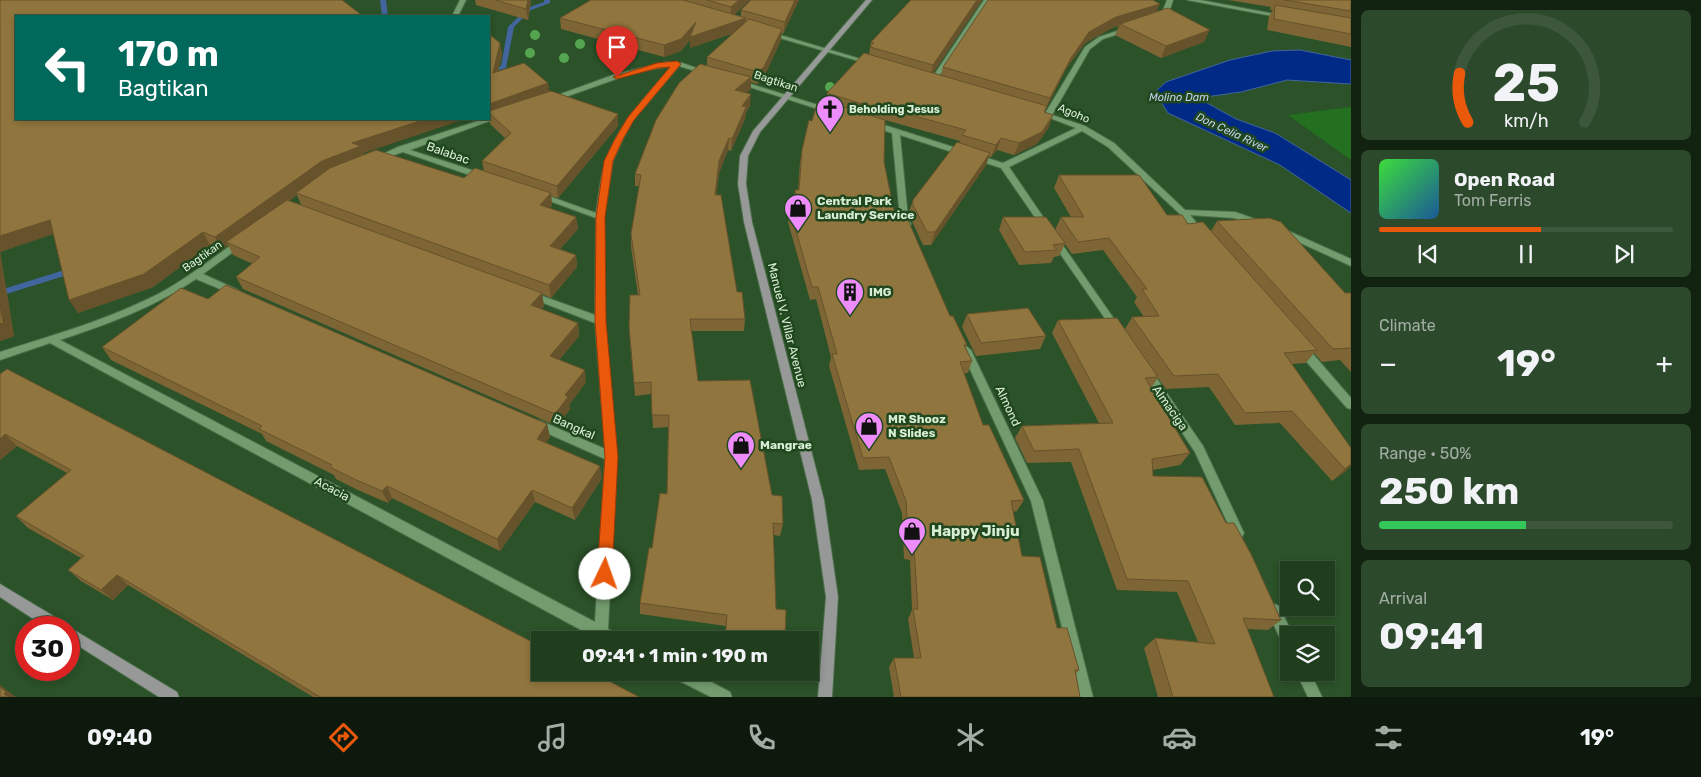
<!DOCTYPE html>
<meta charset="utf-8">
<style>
:root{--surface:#203e1e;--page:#2d492b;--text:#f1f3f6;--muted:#a2aea4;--line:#3d573c;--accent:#ea580c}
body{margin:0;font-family:Rubik,sans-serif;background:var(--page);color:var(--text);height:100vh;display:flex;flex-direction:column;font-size:19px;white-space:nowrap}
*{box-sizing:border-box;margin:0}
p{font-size:16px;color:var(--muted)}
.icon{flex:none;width:28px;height:28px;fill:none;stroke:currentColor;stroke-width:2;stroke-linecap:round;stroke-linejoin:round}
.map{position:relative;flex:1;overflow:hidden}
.details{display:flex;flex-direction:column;gap:10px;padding:10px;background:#122210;width:350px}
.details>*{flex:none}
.top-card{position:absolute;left:15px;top:15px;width:475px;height:105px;border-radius:0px;box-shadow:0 2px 8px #0003,0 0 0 1px var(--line);background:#00695c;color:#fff;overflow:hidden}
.fabs{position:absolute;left:1280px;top:561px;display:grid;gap:10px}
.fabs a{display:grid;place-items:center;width:55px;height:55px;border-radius:0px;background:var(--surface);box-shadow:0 2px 8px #0003,0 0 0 1px var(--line);font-size:25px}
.speed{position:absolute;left:15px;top:616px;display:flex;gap:10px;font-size:25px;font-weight:700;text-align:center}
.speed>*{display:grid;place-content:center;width:65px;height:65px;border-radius:50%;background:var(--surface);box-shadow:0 2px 8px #0003,0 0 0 1px var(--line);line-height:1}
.speed .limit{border:8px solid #d22;background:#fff;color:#111}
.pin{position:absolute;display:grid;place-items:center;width:42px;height:42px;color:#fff;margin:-51px -21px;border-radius:50% 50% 50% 0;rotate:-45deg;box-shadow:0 0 5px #0007}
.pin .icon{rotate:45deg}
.me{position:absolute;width:55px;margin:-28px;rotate:3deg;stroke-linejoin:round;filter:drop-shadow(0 0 4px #0008)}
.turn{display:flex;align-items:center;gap:18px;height:105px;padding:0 20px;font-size:22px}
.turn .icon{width:65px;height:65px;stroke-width:2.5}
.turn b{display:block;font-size:35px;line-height:42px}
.big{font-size:38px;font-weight:700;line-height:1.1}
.details .tile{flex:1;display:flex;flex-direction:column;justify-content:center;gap:8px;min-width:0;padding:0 18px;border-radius:8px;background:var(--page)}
.details .dial{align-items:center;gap:0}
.dial svg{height:130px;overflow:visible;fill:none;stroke:var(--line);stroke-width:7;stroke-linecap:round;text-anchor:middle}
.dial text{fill:var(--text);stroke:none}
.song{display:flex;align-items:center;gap:15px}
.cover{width:60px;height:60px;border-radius:8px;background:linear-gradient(135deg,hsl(120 70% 55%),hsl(210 70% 35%))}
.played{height:5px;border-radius:2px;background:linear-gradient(90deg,var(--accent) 55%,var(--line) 55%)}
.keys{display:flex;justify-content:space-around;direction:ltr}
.heat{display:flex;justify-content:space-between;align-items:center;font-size:28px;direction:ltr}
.charge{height:8px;border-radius:4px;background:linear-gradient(90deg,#34c759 50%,var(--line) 0)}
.trip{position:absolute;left:531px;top:631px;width:288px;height:50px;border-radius:0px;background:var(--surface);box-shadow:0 2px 8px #0003,0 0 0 1px var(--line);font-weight:700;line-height:50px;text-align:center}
.tabs{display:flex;height:80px;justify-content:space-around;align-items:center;background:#0d190c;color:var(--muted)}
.tabs .icon{width:35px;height:35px}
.tabs .active{color:var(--accent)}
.tabs b{font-size:22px;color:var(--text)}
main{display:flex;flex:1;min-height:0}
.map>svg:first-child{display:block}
</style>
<main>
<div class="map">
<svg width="1351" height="697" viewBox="0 0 1351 697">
<rect width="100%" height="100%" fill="#2b5228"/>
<polygon fill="#227020" points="1351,107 1351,160 1288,115"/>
<polygon fill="#012a87" stroke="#42659e" points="1300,50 1351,60 1351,84 1287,80 1241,92 1198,98 1236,119 1275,133 1351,180 1351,213 1280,165 1168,113 1155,92 1166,82 1230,60 1272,51"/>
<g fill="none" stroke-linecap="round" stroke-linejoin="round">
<g fill="#42659e" fill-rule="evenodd">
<polygon points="380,0 386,0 388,16 382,16"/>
<polygon points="544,0 550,0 550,3 531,10 514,27 506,68 489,73 489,69 501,66 508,27 527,8 544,2"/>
<polygon points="74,267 77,268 79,270 77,272 0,296 0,290"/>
</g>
<g stroke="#4b6e4a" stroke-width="2">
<g id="street">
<polygon points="460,0 466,0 458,16 452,16"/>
<polygon points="984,0 990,0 935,82 931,82 930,81"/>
<path d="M1167,0H1173C1170,9 1168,20 1157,19V17L1162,13Z"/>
<polygon points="1187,0 1200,0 1286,16 1283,18"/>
<polygon points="1129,27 1132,29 1131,30 1103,39 1090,49 1052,115 1085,126 1114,143 1185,210 1235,212 1264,222 1265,224 1264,226 1258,226 1234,218 1190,215 1205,233 1204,235 1198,235 1180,214 1108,147 1082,131 1009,167 1050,227 1046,230 1043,229 1001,168 900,135 908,218 911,224 910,226 904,226 900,218 892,133 869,126 869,122 875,122 1003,163 1076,128 1037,113 1041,111 1046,112 1085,47 1099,37"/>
<polygon points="766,32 770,32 874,63 869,64 766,34"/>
<path d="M666,62L682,63L711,73L708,75L679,66L633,120L623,139L613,161L604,217L605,321L617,457L608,629L620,635L622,640H602L596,638L50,343L0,360V352C50,336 100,322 148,299C180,284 209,261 238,240H244L245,242L244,244L203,274L238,290L240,292L238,294H232L196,279C155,307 108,324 60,340L595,622L605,459L533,427L532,424L533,421L537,420L541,421L605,449L595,323L528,297L526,295L528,293H534L595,315L596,218L536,196L540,194H543L596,213C599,196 600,176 606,160C619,123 647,95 672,66L636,72L554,101L547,99L613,75Z"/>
<polygon points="737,81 741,81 834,110 827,112 737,83"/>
<polygon points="499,113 506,115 410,150 487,175 487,179 481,179 403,152 376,161 372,159 398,147 484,119 489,119 489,117"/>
<polygon points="1284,229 1351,259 1351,266 1281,234 1280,232 1281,230"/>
<polygon points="1054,236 1057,237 1119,326 1121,328 1119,330 1113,330 1050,239"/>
<polygon points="1302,345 1306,346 1351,398 1351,409 1347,408 1298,352 1297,349 1298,346"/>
<polygon points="966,346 971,350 1043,501 1093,697 1079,697 1031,501 961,350"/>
<polygon points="1147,369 1151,370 1203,446 1244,533 1242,537 1238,538 1234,537 1195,452 1142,373 1143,370"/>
<polygon points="1274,604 1279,606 1293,635 1289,635 1289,648 1284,647 1267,610 1269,606"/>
<polygon points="670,672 692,672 730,692 732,697 711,697 672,677"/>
<polygon points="1296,672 1310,672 1322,697 1308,697"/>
</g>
</g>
<g stroke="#4b6e4a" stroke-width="2">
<g id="secondary">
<polygon points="866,0 872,0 760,132 748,156 746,184 752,222 824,500 838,597 832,697 818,697 826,597 812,500 744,222 738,184 740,156 753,131"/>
<polygon points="0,584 65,623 66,628 47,628 0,597"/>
<polygon points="69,627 177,692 179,697 159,697 69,640 69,628 67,628"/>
</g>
</g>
<use href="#street" fill="#729c6e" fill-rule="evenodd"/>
<use href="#secondary" fill="#979898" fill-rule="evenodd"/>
</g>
<g fill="#55a550">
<circle cx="535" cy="35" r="5"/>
<circle cx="580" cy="44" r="5"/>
<circle cx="530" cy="53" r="5"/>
<circle cx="564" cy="58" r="5"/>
<circle cx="830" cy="87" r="5"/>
</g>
<g fill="#7d6535" fill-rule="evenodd">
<path d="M0,0L16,16V119L364,153V155L464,178L484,171L482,161L505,138L490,124L489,117V34L500,43L502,55L498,71L548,83L549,92L618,114V126L558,198L551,196L552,205L550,208L576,217L578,229L560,249L576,255L577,267L551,298L542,294L544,306L541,309L578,323L579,336L559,360L586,382L569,405L570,409L557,426L243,289L236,277L253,264L233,255L228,245L222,250L210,245L153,287L78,313L53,234L0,252L14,336L0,341ZM297,195L301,205L289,201Z"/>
<polygon points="475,0 531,0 528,20 476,5"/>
<polygon points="591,0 750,0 734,15 741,17 741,10 799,0 783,34 781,33 781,40 763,79 757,84 751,82 751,89 746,93 750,106 746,112 745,119 731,151 728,150 719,173 716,195 737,292 745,319 744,331 691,331 698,381 772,495 783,524 780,536 774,535 726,626 640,614 640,603 652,548 667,494 668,427 653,428 651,394 635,396 630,340 638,295 631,247 631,234 639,186 635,186 635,174 707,65 707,57 734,33 690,48 690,40 681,51 664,57 561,29 560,18"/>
<polygon points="911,0 982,0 933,73 941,75 943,67 1156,12 1204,42 1161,58 1115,35 1119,26 1112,28 1085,43 1066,69 1047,106 1045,112 1049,127 1037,144 1014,155 997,150 991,157 989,157 986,165 931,245 923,245 910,217 909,212 913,200 960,143 960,141 885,120 884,162 896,221 967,345 966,348 972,361 968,373 964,373 983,425 1024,500 1017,511 1013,512 1022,556 1057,628 1079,670 1076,674 1080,697 894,697 889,667 894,658 914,658 908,619 912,610 910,560 904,559 902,513 885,469 859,470 829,366 831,357 816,299 810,300 788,222 790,210 794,210 793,202 795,190 798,190 800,162 802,150 812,121 826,101 827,93 869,54 871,42"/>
<polygon points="1228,0 1351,0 1351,47 1267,30 1269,16 1273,10 1270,10 1271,7"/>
<polygon points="1059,175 1188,224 1211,231 1217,221 1345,293 1351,293 1351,372 1340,360 1322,362 1314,353 1306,363 1292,364 1346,471 1332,481 1280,423 1235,425 1209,387 1166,389 1158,378 1151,388 1190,453 1180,465 1153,470 1153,476 1226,523 1281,620 1268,630 1247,629 1274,697 1158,697 1144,648 1155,638 1198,642 1177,592 1117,590 1071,462 1027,463 1015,438 1022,426 1099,423 1052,333 1058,320 1125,329 1132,317 1144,317 1134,302 1137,297 1103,250 1072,254 1065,244 1059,256 1054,257 1051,263 1019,265 999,230 1003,217 1055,230 1061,217 1071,217 1054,188"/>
<polygon points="208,299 547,424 550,437 546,442 602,478 575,520 535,502 500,551 392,498 388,503 360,491 336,479 334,475 266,441 262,434 111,360 102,347"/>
<polygon points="967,314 1046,336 1040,349 976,356 962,327"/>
<polygon points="0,374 639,697 313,697 128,585 113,600 81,581 68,570 81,558 28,528 16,516 67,473 17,446 0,460"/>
</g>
<g fill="#66522b">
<polygon points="528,0 531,0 528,20 526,9"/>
<polygon points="739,0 750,0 731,18 731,7"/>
<polygon points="795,0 799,0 783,34 785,22"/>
<polygon points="977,0 982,0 930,77 933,65"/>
<polygon points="1160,4 1155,15 1120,24 1119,26 1112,28 1085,43 1066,69 1046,109 1047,106 1043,118 1039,124 1050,98 1071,58 1089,32 1116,17"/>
<polygon points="746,18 745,29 690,48 690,40 681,51 664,57 664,45 696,22"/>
<polygon points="782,29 781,40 763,79 757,84 758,72"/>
<polygon points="1210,30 1204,42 1161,58 1166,46"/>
<polygon points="500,43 502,55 495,85 493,73"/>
<polygon points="751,77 751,89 735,102 735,90"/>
<polygon points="548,83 550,95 489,113 489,104"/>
<polygon points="751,94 750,106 746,112 745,119 731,151 732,139 742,106"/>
<polygon points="618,114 618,126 558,198 557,186"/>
<polygon points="1053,115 1049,127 1037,144 1014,155 1019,143"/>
<polygon points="426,119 465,119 364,153 365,158 296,193 297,195 230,244 226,242 228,245 222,250 215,237 322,161 352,143"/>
<polygon points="729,138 728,150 719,173 715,207 715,195 719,161"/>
<polygon points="1001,138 997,150 991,157 996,145"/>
<polygon points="990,153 986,165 931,245 935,232"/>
<polygon points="551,193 552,205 542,218 540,205"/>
<polygon points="576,217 578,229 552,258 550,246"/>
<polygon points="50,220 59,232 0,252 14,336 0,341 0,236"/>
<polygon points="203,232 210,245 153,287 78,313 69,300"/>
<polygon points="576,255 577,267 551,298 549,285"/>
<polygon points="542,293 544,306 533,318 531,305"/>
<polygon points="578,323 579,336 552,369 550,356"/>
<polygon points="585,370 586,382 569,405 570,409 557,426 555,414 565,395"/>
<polygon points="547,424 550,437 540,451 537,439"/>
<polygon points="5,434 17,446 0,460 0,439"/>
<polygon points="1351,464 1351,466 1346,471 1332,481"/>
<polygon points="600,466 602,478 575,520 572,508"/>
<polygon points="387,486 392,498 388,503 382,491"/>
<polygon points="532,490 535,502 500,551 497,539"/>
<polygon points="117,575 128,585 113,600 101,590"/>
<polygon points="0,685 16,697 9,697 4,694 0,687"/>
</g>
<g fill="#91753e" stroke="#66522b">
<polygon points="0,0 342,0 363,16 16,16 16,119 426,119 352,143 361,146 322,161 215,237 203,232 144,274 69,300 50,220 0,236"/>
<polygon points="495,0 528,0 526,9"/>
<polygon points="591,0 683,0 746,18 690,37 696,22 681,39 664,45 560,18"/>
<polygon points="707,0 739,0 731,7"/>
<polygon points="751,0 795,0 785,22 741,10"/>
<polygon points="911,0 977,0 933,65 870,47 874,43 871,42"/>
<polygon points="988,0 1153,0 1160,4 1116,17 1089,32 1071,58 1050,98 943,67"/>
<polygon points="1285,0 1351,0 1351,11"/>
<polygon points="1275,5 1351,18 1351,34 1274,19"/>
<polygon points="1168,8 1210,30 1166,46 1120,24"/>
<polygon points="749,19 782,29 764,67 758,72 707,57"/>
<polygon points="489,34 500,43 493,73 524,63 548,83 489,104"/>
<polygon points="864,53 1047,106 1044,112 1053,115 1042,132 1019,143 1001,138 996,145 962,135 966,130 885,108 885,111 827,93"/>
<polygon points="700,64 751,77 735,90 751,94 742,106 746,107 732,139 729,138 719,161 715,195 721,195 737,292 742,292 745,319 690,319 698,381 750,380 772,495 782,496 783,524 773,523 776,609 786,610 785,640 725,640 727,615 640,603 649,548 652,548 660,493 667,494 669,415 652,415 651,382 634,383 629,327 630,295 640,295 631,234 641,175 635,174 656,120 679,83"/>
<polygon points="551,91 618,114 557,186 482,161 511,133 489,113 489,111"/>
<polygon points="822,100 885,120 884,162 896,221 904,211 950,316 953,316 967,345 964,345 972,361 960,362 983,425 989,425 1024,500 1011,501 1022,556 1040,557 1057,628 1067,628 1079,670 1075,670 1080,697 901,697 894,658 921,658 913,609 918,609 914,549 909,548 906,501 889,457 863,458 832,354 837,354 818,287 812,287 790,210 798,210 795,190 799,190 802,150 809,120 812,121 817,104"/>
<polygon points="957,142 990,153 935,232 927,232 913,205 913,200"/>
<polygon points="376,150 464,178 475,168 551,193 540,205 576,217 550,246 576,255 549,285 296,193 330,168"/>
<polygon points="1059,175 1139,175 1167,215 1182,215 1188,224 1203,222 1317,350 1284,353 1351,448 1351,464 1345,469 1292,411 1245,413 1218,374 1174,376 1132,317 1159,316 1142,289 1147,289 1109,238 1078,242 1061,217 1084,217"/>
<polygon points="287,200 542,293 531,305 578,323 550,356 585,370 565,395 568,397 555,414 236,277 260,257 226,242"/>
<polygon points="1003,217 1046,217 1065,243 1053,245 1057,250 1025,252"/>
<polygon points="1269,218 1281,222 1345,293 1351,293 1351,348 1333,349 1217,221"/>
<polygon points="226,285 547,424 537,439 600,466 572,508 532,490 497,539 387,486 382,491 354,479 330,467 332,465 259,429 262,426 102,347 181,288 208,299"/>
<polygon points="0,304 3,323 0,324"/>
<polygon points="1028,308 1046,336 981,343 967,314"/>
<polygon points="1117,318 1158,377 1145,378 1190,453 1152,459 1153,476 1202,477 1226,523 1234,523 1251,554 1281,620 1243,618 1274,697 1173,697 1155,638 1215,644 1188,581 1127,579 1079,449 1034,451 1022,426 1113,423 1058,320"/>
<polygon points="7,369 540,646 540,672 592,672 639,697 320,697 117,575 101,590 68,570 84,556 16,516 71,470 5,434 0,439 0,374"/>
<polygon points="0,687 6,692 4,694 9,697 0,697"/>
</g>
<polygon fill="#ea580c" stroke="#983908" points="677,61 681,64 634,120 623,139 613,161 605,217 606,321 618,457 612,574 610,579 605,581 600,579 597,574 605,457 595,321 596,217 604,161 615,139 628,117 670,67 658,68 617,79 613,77 657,63"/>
<defs>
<g id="church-pin" transform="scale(1.4375)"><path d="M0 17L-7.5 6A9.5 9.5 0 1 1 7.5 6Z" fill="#ed8cfa" stroke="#20471e"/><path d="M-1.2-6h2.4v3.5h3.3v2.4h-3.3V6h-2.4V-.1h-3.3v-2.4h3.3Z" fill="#111"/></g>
<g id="shop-pin" transform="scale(1.4375)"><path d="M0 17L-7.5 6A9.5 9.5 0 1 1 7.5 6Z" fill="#ed8cfa" stroke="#20471e"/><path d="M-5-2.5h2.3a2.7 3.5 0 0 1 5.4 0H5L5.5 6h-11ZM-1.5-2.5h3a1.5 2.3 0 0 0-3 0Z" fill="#111"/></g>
<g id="building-pin" transform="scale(1.4375)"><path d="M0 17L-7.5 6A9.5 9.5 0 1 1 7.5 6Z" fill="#ed8cfa" stroke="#20471e"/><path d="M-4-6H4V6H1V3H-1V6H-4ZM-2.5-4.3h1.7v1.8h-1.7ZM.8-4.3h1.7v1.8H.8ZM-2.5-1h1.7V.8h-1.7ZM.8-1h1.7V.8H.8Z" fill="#111"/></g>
</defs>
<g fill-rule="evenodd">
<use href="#church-pin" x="830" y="109"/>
<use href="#shop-pin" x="798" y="208"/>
<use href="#building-pin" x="850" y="292"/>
<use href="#shop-pin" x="869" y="426"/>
<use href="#shop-pin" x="741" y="445"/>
<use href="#shop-pin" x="912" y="531"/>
</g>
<g text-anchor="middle" stroke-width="5" stroke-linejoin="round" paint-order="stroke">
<g font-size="11" fill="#d8eed5" stroke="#20471e">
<text transform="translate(776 81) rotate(18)" y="4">Bagtikan</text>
<text transform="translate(1074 113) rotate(23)" y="4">Agoho</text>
<text transform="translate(202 256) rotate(-35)" y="4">Bagtikan</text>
</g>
<g font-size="11" font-style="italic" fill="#c4d2eb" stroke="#20471e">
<text x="1179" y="101">Molino Dam</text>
<text transform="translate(1232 132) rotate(25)" y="4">Don Celia River</text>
</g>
<g font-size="11" font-weight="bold" fill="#d8eed5" stroke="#20471e" text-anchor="start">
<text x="849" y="113">Beholding Jesus</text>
</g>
<g font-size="12" fill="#d8eed5" stroke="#20471e">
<text transform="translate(448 153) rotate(19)" y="4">Balabac</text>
<text transform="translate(787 325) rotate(76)" y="4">Manuel V. Villar Avenue</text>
<text transform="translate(1008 406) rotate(65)" y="4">Almond</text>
<text transform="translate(1170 408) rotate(55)" y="4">Almaciga</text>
<text transform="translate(574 427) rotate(24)" y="4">Bangkal</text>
<text transform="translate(332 489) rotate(28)" y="4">Acacia</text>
</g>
<g font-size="12" font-weight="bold" fill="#d8eed5" stroke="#20471e" text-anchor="start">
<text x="817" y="205">Central Park<tspan x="817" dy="14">Laundry Service</tspan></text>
<text x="869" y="296">IMG</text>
<text x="888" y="423">MR Shooz<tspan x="888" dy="14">N Slides</tspan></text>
<text x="760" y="449">Mangrae</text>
</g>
<g font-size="15" font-weight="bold" fill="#d8eed5" stroke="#20471e" text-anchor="start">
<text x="931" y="536">Happy Jinju</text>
</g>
</g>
</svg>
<div class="fabs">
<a><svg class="icon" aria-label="search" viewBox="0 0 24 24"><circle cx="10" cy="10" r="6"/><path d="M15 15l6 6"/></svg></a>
<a><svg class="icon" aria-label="layers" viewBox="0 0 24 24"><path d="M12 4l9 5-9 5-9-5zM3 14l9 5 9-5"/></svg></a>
</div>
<div class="speed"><div class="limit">30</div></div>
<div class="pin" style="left:617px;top:77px;background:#d93025"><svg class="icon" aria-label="arrive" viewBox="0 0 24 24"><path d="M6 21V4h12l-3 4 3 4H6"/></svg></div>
<svg class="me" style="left:605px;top:574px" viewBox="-20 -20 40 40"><circle r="19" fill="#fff"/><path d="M0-13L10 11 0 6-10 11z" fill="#ea580c"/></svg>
<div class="trip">09:41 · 1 min · 190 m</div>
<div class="top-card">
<div class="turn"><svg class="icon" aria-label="left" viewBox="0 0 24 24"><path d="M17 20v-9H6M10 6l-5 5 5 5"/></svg><div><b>170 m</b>Bagtikan</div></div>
</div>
</div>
<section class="details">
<div class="tile dial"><svg viewBox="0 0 100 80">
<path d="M14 69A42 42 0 1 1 86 69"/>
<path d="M14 69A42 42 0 0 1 9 39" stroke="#ea580c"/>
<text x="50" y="56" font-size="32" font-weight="700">25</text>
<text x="50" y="72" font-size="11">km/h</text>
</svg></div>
<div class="tile">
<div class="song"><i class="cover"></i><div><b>Open Road</b><p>Tom Ferris</p></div></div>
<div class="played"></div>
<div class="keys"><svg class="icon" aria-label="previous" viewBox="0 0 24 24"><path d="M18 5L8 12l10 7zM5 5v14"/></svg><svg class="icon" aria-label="pause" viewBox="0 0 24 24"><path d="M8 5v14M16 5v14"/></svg><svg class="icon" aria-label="next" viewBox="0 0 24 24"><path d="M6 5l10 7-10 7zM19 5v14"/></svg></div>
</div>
<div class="tile"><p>Climate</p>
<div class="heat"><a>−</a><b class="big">19°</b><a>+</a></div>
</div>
<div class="tile"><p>Range · 50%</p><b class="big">250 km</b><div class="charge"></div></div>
<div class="tile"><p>Arrival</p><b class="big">09:41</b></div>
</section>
</main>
<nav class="tabs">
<b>09:40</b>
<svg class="icon active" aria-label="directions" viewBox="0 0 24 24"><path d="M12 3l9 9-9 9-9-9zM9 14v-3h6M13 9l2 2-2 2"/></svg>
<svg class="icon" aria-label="music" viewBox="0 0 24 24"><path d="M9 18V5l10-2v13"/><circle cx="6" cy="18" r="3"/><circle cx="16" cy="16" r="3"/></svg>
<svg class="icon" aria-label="phone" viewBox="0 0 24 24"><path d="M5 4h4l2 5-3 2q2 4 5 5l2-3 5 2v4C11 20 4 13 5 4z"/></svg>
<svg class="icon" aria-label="climate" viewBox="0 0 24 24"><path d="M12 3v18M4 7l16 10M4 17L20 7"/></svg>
<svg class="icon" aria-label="car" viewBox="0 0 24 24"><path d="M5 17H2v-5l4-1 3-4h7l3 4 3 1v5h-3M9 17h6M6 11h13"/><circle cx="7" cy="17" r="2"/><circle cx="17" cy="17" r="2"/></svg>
<svg class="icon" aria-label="filters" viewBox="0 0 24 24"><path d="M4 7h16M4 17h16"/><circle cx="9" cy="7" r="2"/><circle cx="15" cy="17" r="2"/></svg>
<b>19°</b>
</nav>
